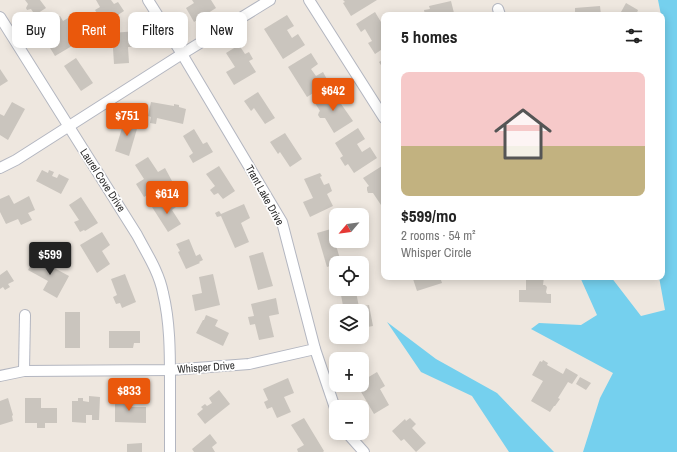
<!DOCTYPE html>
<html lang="en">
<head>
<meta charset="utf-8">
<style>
  body { margin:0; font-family:"Archivo Narrow",sans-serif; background:#f2f2f2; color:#222; height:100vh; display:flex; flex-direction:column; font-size:15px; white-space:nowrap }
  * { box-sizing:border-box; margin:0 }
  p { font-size:13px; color:#767676 }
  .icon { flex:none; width:22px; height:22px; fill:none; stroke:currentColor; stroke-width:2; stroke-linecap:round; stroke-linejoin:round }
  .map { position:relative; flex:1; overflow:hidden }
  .details { position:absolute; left:381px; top:12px; width:284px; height:268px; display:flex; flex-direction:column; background:#fff; border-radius:8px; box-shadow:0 2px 10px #0003 }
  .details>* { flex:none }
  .hud { position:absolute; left:12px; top:12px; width:309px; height:36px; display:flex; gap:8px }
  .needle { width:26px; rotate:241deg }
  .controls { position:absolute; left:329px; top:208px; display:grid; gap:8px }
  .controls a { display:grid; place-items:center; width:40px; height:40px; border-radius:8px; background:#fff; box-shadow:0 2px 10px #0003; font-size:20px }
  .price { position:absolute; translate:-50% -34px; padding:0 9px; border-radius:4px; background:#ea580c; color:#fff; font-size:13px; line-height:26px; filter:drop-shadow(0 1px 2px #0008) }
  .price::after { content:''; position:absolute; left:50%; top:24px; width:12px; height:9px; margin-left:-6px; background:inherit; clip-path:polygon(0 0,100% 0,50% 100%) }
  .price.selected { background:#222; color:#fff }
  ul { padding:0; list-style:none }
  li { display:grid; align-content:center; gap:8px; height:212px; padding:0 20px }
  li+li { border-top:1px solid #e0e0e0 }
  li span { display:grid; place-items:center; height:124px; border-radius:8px; color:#555 }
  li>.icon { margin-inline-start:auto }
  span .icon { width:72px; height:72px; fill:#fffc; stroke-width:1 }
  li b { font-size:17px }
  h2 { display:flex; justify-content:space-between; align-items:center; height:48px; padding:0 20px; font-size:17px }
  .pill { padding:0 14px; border-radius:8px; background:#fff; box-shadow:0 2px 10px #0003; font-size:14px; line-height:36px }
  .pill.selected { background:#ea580c; color:#fff }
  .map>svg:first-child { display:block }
  .water { fill:#75d0ee }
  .building { fill:#cac5be }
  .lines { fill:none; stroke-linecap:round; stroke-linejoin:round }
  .minor-casing { stroke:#b3b6c0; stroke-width:12 }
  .minor { stroke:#fff; stroke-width:10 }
  .labels { text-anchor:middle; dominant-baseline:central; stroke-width:3.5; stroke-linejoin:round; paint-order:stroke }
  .street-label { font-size:11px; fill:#2d2d2d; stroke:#fff }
</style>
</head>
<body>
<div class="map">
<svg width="677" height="452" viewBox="0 0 677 452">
  <rect width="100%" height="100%" fill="#eee7df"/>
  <g class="water">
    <path d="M658 0H677V452H583L600 398 613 373 531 329 539 323 581 325 597 315 580 277H611L641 316 665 310 659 277H662V15H661Z"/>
    <path d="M387 322 436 359 497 393 554 452H509L472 396 421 372Z"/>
  </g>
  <g class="building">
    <path d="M25 0H40L46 8 35 15 31 9 27 10 26 8 28 4Z"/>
    <path d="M96 0H111L114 4 118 2 124 11 104 24 95 10 100 7Z"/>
    <path d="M192 0H211L216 8 194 22 186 8 194 3Z"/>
    <path d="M343 0H377L351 16 343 3 345 2Z"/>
    <path d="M451 1 454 13 449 15H425L424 10 430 9 429 6Z"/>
    <path d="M626 3 638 10 636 15H627L621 12Z"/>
    <path d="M600 6 601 15H575V8Z"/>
    <path d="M375 12 384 27V48L375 54 368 43 372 41 365 29 361 32 356 24Z"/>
    <path d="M287 15 294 26 287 30 292 38 298 34 305 45 283 59 264 29Z"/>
    <path d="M60 16 63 21 68 18 74 28 69 31 77 43 55 56 47 43 56 37 47 24Z"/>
    <path d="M137 31 138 47H128L129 63 114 64 112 33Z"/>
    <path d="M239 45 245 54 249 52 253 59 249 61 256 72 234 85 226 72 235 67 226 53Z"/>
    <path d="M311 53 318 64 311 69 316 76 323 72 329 83 307 97 288 67Z"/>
    <path d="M76 58 93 83 81 91 64 66Z"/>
    <path d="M384 59V70L379 62Z"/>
    <path d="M0 69 8 81 0 86Z"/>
    <path d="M334 91 340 101H339L353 121 334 133 325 118H320L318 115 319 112 320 111 315 103Z"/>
    <path d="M258 92 275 118 265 124 254 108 251 111 244 101Z"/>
    <path d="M12 102 25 109 8 140 0 135V114L4 116Z"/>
    <path d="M151 102 174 106V104L179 105V107L186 109 183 124 157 118 156 124 150 123 151 117 148 116Z"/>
    <path d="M125 118 139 122 129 156 115 151Z"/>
    <path d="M358 128 365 139 357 144 362 152 370 147 377 158 354 173 348 164 345 166 340 158 343 156 335 143Z"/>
    <path d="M194 129 203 144 207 142 213 152 193 163 189 156 193 153 183 136Z"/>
    <path d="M285 133 302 159 290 167 280 152 278 154 270 142Z"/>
    <path d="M148 157 158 172 165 168 172 181 166 185 165 184 144 197 136 184 144 179 135 165Z"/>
    <path d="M219 166 235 191 223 199 218 193 214 195 210 190 215 186 206 174Z"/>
    <path d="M382 166 384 170V208H383L373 193H368L367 190V187L369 186 363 178Z"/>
    <path d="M42 170 48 173 49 170 54 172 52 176 57 178 59 174 69 179 61 194 36 181Z"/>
    <path d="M320 173 322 176 320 177 324 185 329 183 332 191 327 194 333 206 310 217 303 202 313 198 304 179Z"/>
    <path d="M9 195 14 204 29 196 35 210 28 213 32 220 21 225 18 219 6 224 0 212V199Z"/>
    <path d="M81 197 98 223 85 231 84 230 80 232 74 222 79 220 69 205Z"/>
    <path d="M164 199 167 203 171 200 176 207 172 210 181 224 168 232 152 207Z"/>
    <path d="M244 204 250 218 241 223 249 242 235 248 221 216 217 217 215 213 219 211 221 214Z"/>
    <path d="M331 229 341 262 327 267 317 233Z"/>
    <path d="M102 232 110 245 102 251 110 264 97 273 80 245Z"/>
    <path d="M189 239 196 256 200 254 203 260 199 262 200 263 186 269 178 252 180 251 176 244Z"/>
    <path d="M263 252 273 286 258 290 249 256Z"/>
    <path d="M35 258 40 261 41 260 50 265 54 259 60 262 56 269 69 276 57 298 43 290 48 281 28 270Z"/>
    <path d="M7 270 14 281 8 284 10 287 5 290 3 287 0 289V275Z"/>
    <path d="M125 274 136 302 122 308 120 303 116 304 113 297 117 295 111 279Z"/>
    <path d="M213 274 220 305 195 311 192 295 202 293 199 277Z"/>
    <path d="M415 277H440L442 283 417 291 413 279H415Z"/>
    <path d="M526 277H544L543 285H545L547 287 546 292 547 294H551V303L519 302V290H526Z"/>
    <path d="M356 292 359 307 369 305 373 326 362 328V311H344L341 295Z"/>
    <path d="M276 298 279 314 269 316 274 337 259 340 255 324 250 325 248 317 254 316 251 304Z"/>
    <rect x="65" y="312" width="15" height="36"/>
    <path d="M206 315 218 320 215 326 229 333 223 346 196 333 203 320H204Z"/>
    <path d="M109 331H140V343H134L133 348H109Z"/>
    <path d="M543 360 548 363 547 365 563 374 566 368 578 375 572 384 568 382 558 398 560 399 555 406H554L550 412 531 401 543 381 532 375 540 361 542 362Z"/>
    <path d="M377 372 385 386 380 389 389 405 374 414 357 385H362V381Z"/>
    <path d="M580 377 591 383 586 390 576 384Z"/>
    <path d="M288 378 294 393 284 397 291 412 277 418 272 407 267 409 264 402 268 400 263 389Z"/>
    <path d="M219 390 230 404 205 424 197 414 203 409 201 407 205 404 207 406 212 403 209 398Z"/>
    <path d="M89 396 100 397 99 420H92V415H86V423L72 422V401H78V398H83V401L89 402Z"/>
    <path d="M115 397H130V407H146V423L115 422Z"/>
    <path d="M8 398 13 415 12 416 13 421 0 425V401Z"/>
    <path d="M25 398H41V408H57V423H45V428H37V423H25Z"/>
    <path d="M304 418 324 451 323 452H298L297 449 304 445 291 425Z"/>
    <path d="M410 418 416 424 412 428 426 443 416 452 404 439 401 441 392 431 405 419 406 421Z"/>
    <path d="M210 434 217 443 212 447 215 452H194L192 449Z"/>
    <path d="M142 443V452H127V444Z"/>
  </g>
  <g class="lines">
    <g class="minor-casing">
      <g id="minor">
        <path d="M148 0 182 54 282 222 315 349 336 411"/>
        <path d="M309 0 384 118"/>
        <path d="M498 9 500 15"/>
        <path d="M0 17 137 235C147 254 159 272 163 293 170 322 170 352 170 382 170 405 170 429 170 452"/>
        <path d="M0 168 16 160 182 54 270 0"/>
        <path d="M24 371 25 315"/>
        <path d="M0 376 24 371 170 370 249 364 315 349"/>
        <path d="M347 433 364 452"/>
      </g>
    </g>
    <use href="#minor" class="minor"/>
  </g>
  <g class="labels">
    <g class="street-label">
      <text transform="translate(103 180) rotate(57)">Laurel Cove Drive</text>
      <text transform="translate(265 195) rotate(61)">Trant Lake Drive</text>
      <text transform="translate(206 367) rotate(-4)">Whisper Drive</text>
    </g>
  </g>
</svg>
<div class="controls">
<a><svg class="needle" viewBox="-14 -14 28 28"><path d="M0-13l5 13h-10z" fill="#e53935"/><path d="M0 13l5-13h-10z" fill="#767676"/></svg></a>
<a><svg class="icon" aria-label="locate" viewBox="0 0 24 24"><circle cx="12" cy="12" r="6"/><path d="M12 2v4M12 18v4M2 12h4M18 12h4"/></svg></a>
<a><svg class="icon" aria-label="layers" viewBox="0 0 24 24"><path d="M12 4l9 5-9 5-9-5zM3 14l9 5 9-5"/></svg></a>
<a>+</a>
<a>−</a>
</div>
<b class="price" style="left:333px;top:112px">$642</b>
<b class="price" style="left:127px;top:137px">$751</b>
<b class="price" style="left:167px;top:215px">$614</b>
<b class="price selected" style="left:50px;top:276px">$599</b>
<b class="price" style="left:129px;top:412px">$833</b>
<div class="hud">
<a class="pill">Buy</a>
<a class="pill selected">Rent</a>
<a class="pill">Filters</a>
<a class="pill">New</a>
</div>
<section class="details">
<h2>5 homes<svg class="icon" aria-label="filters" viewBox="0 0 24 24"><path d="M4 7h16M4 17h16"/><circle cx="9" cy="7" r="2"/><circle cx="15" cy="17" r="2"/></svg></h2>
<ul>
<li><span style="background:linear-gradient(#f6c9c9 60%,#c2b280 0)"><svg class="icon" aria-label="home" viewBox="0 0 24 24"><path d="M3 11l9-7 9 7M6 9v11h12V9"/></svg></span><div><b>$599/mo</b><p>2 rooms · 54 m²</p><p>Whisper Circle</p></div></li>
</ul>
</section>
</div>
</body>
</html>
